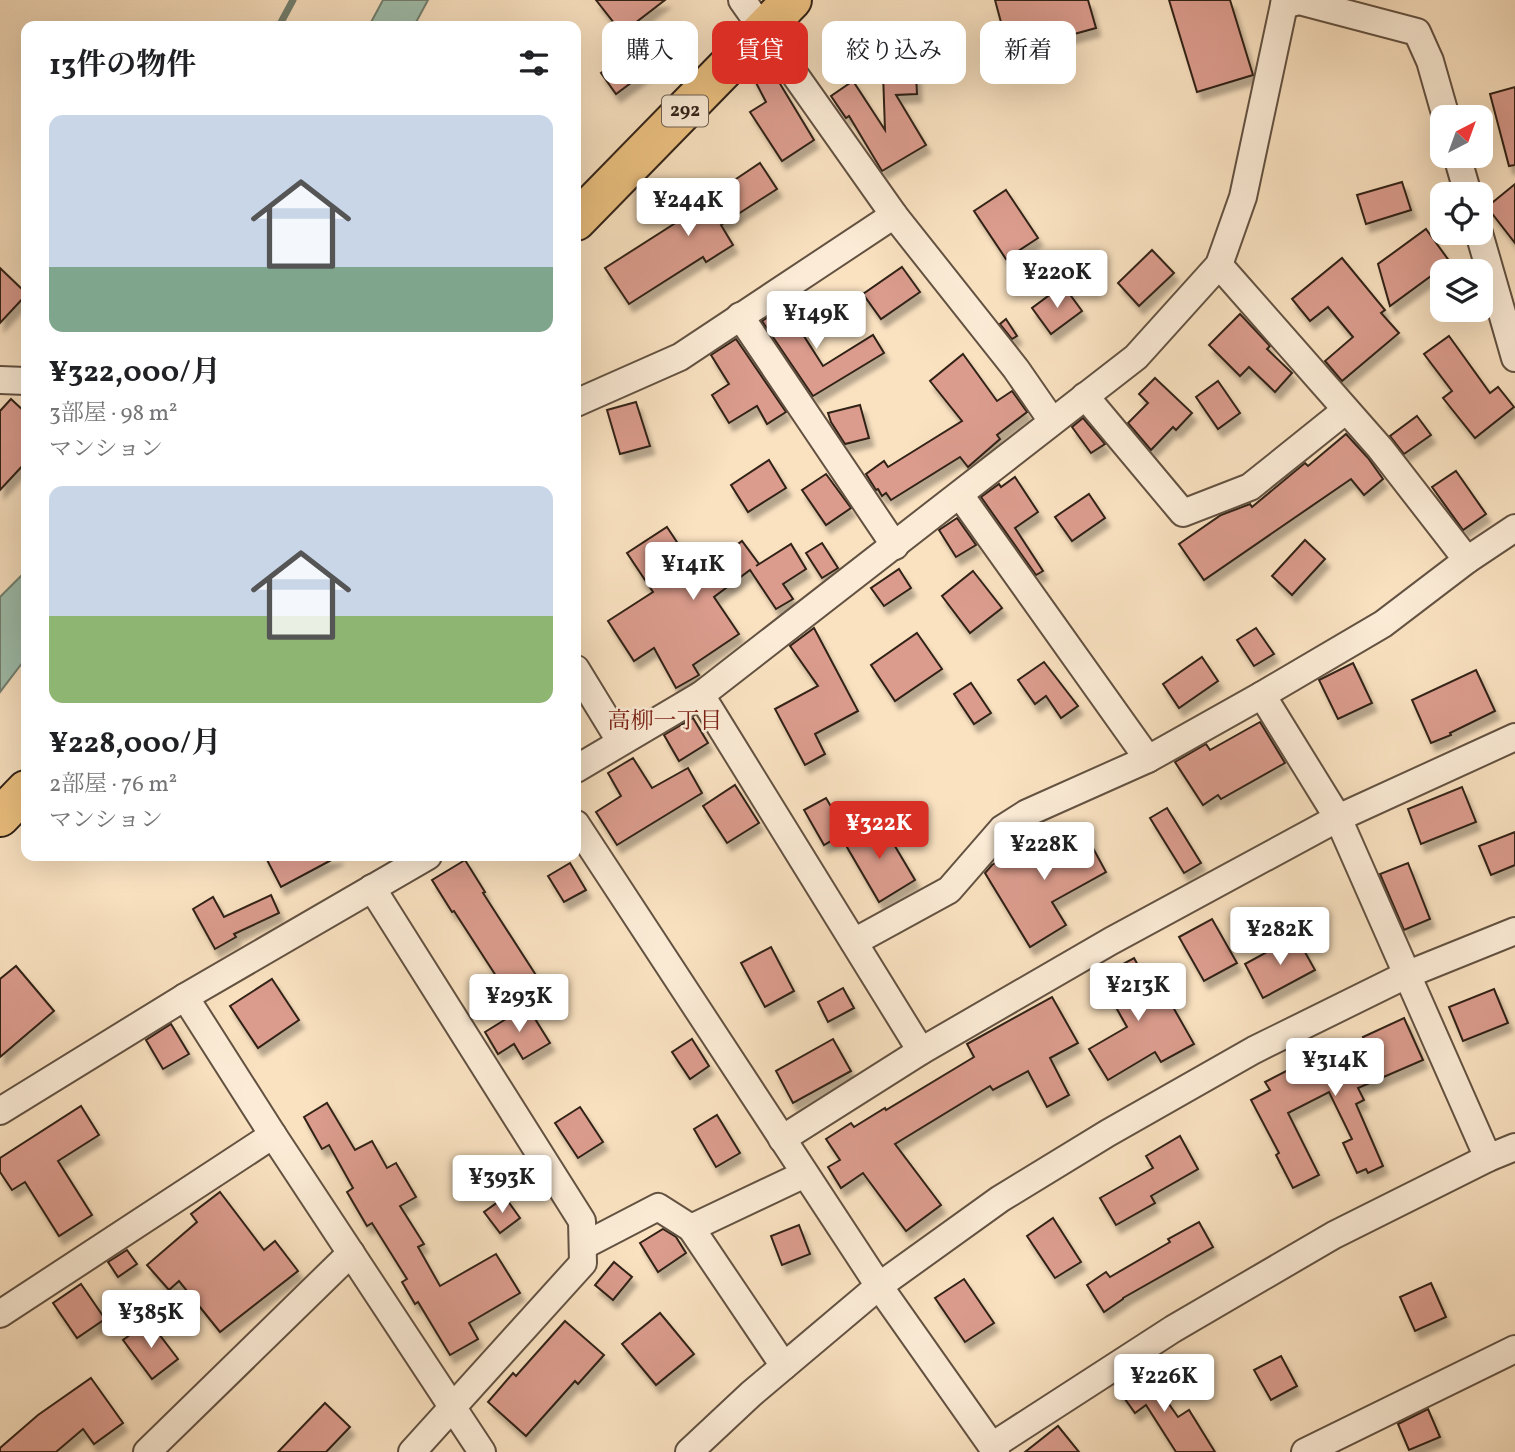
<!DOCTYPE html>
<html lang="ja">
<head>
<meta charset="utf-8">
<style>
  body { margin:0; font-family:Vollkorn,"Noto Serif JP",serif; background:#f2f2f2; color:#202124; height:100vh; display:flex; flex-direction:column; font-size:26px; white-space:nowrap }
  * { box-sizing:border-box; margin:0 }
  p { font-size:23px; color:#757577 }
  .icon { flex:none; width:38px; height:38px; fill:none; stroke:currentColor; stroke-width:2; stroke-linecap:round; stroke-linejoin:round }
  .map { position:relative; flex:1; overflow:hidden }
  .details { position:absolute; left:21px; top:21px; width:560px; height:840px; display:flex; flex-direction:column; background:#fff; border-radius:14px; box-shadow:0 7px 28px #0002 }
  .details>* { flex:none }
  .top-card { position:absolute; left:602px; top:21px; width:665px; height:63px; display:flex; gap:14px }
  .needle { width:46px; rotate:41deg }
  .controls { position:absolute; left:1430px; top:105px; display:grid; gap:14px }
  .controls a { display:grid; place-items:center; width:63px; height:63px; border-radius:14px; background:#fff; box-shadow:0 7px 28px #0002; font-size:35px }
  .price { position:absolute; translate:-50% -60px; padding:0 16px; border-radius:7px; background:#fff; color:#222; font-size:23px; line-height:46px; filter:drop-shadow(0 2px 4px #0008) }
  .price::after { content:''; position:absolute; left:50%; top:42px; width:21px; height:16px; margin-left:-10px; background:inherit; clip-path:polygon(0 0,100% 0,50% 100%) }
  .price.on { background:#d93025; color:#fff }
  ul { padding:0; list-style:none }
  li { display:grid; align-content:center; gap:14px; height:371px; padding:0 28px }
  li span { display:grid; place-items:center; height:217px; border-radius:14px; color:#555 }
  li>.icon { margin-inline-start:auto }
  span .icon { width:126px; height:126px; fill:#fffc; stroke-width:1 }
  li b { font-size:30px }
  h2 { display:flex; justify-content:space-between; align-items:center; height:84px; padding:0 28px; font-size:30px }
  .pill { padding:0 24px; border-radius:14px; background:#fff; box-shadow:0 7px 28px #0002; font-size:24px; line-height:63px }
  .pill.on { background:#d93025; color:#fff }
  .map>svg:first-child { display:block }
  .water { fill:#9fbfad; stroke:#738071; stroke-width:2 }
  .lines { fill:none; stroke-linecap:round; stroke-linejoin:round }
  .stream { stroke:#738071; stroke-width:7 }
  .building { fill:#db9c8d; stroke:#312217; stroke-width:2; filter:url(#shadow) }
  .minor-casing { stroke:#635242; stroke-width:30 }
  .highway-casing { stroke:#312217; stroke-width:42 }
  .minor { stroke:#fcecd7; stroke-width:26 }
  .highway { stroke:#edc180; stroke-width:38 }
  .labels { text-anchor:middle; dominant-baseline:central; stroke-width:5; stroke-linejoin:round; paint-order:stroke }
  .shield { fill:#fcecd7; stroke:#6e5f51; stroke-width:2 }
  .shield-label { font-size:19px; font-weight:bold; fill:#312217 }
  .neighbourhood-label { font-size:23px; fill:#7a1f14; stroke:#fcecd7 }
</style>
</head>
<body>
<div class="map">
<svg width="1515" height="1452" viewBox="0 0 1515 1452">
  <defs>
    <filter id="shadow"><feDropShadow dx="4.5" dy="8" stdDeviation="2" flood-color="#0004"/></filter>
  </defs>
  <rect width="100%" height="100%" fill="#fae2c1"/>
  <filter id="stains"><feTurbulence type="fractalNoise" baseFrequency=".00286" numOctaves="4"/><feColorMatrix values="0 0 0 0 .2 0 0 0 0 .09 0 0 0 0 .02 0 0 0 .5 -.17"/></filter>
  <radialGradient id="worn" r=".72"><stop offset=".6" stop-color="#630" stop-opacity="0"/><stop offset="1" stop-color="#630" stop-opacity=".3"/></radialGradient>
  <g class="water">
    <path d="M383 0H428L414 26H369Z"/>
    <path d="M26 571V658L0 692V597Z"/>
  </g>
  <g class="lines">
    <path class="stream" d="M279 26 293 0"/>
  </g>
  <g class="building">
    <path d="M596 0H665L622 33Z"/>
    <path d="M995 0H1088L1096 28 1009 52Z"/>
    <path d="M1169 0H1230L1253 75 1197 92Z"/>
    <path d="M632 51 647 71 616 94 601 73Z"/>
    <path d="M765 59 814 140 782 161 750 112 766 102 751 73Z"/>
    <path d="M883 73 885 76 916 75 917 94 896 95 926 145 882 171 849 116 846 118 831 96 853 81 885 130Z"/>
    <path d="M1515 87V165L1509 166 1490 94Z"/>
    <path d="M760 163 777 189 721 225 733 245 706 262 703 257 629 304 605 268 735 185 733 181Z"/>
    <path d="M1402 182 1411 210 1366 224 1357 195Z"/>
    <path d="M1515 184V243L1487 207Z"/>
    <path d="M1006 190 1038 238 1006 259 974 211Z"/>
    <path d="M1426 229 1450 262 1390 306 1378 264Z"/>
    <path d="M1152 250 1174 273 1139 306 1118 283Z"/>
    <path d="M1342 258 1385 310 1381 313 1399 333 1342 381 1325 361 1353 337 1328 307 1310 321 1292 299Z"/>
    <path d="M902 267 920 292 881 319 863 294Z"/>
    <path d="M0 268 26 293V295L0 323Z"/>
    <path d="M1063 285 1082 311 1051 334 1032 308Z"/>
    <path d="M797 299 807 315 795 322 823 366 873 335 884 353 813 396 762 321Z"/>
    <path d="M1240 314 1270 346 1267 349 1292 373 1275 392 1249 367 1240 376 1209 345Z"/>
    <path d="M1006 319 1017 336 1012 339 1000 324Z"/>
    <path d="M1449 336 1490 393 1498 387 1514 407 1475 438 1443 398 1452 391 1424 354Z"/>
    <path d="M736 339 786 412 767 424 757 406 729 423 712 395 729 384 711 355Z"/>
    <path d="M963 354 997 401 1012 391 1027 412 997 435 1000 439 968 467 960 457 891 500 886 493 882 496 878 489 876 490 866 474 884 461 888 467 962 421 930 381Z"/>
    <path d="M1155 378 1192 413 1176 430 1173 427 1151 450 1128 423 1148 403 1139 394Z"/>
    <path d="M1218 381 1240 413 1218 429 1196 397Z"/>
    <path d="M11 399 26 413V462L0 490V411Z"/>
    <path d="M636 402 650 446 620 454 607 410Z"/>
    <path d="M860 405 869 438 845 444 831 422 828 413Z"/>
    <path d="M1417 416 1431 435 1404 454 1390 436Z"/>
    <path d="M1083 418 1105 444 1091 453 1072 427Z"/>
    <path d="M1346 434 1368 458 1383 479 1364 495 1351 479 1204 580 1179 544 1221 515 1250 504 1252 507 1305 463 1308 466Z"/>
    <path d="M769 460 786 488 748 512 731 485Z"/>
    <path d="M1456 471 1486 514 1463 530 1432 487Z"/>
    <path d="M826 474 851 508 826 525 802 490Z"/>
    <path d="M1015 477 1038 512 1015 528 1043 571 1036 575 981 497 999 484 1001 487Z"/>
    <path d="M1089 494 1105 518 1072 541 1055 517Z"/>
    <path d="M957 518 976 545 956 557 939 530Z"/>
    <path d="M667 527 698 574 742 541 759 564 756 566 791 544 806 569 783 584 793 599 776 609 750 570 714 597 739 634 693 665 699 675 676 688 654 648 634 661 608 621 653 592 627 553Z"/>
    <path d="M1305 540 1325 559 1292 595 1272 576Z"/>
    <path d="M822 543 838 568 822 578 806 553Z"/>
    <path d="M899 569 911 588 884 606 871 588Z"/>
    <path d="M973 571 1002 608 970 633 942 596Z"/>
    <path d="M814 628 858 711 815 734 825 754 805 765 775 709 818 686 790 646Z"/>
    <path d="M1256 628 1274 654 1254 666 1237 640Z"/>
    <path d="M917 633 942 669 895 701 871 665Z"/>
    <path d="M1202 657 1218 681 1179 708 1163 684Z"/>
    <path d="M1044 662 1078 706 1061 718 1046 696 1035 704 1018 680Z"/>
    <path d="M1353 663 1372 703 1338 719 1319 680Z"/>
    <path d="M1476 670 1495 711 1450 733 1451 735 1431 743 1412 700Z"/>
    <path d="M971 683 991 713 974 724 954 694Z"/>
    <path d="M693 718 708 743 679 761 664 735Z"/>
    <path d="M1260 722 1285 763 1221 799 1218 795 1203 805 1175 762 1206 744 1210 750Z"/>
    <path d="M633 758 652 788 688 768 702 793 617 845 596 812 621 796 608 773Z"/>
    <path d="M735 785 759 823 727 843 703 806Z"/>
    <path d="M1462 787 1476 822 1421 844 1408 809Z"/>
    <path d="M826 798 846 832 824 845 804 810Z"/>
    <path d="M1167 808 1201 863 1184 873 1150 818Z"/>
    <path d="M880 821 915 880 879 902 844 842Z"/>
    <path d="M1081 826 1106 872 1052 902 1066 925 1030 947 985 873 992 865 1020 848 1025 856Z"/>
    <path d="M1515 832V865L1491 875 1479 846Z"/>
    <path d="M265 856H339L281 887Z"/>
    <path d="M465 860 485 892 483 893 541 983 513 1002 454 911 452 912 432 880Z"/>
    <path d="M570 863 586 890 564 902 548 876Z"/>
    <path d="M1408 863 1430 919 1404 930 1380 874Z"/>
    <path d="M271 895 279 913 234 934 236 937 215 949 193 909 213 897 224 917Z"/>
    <path d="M1212 919 1237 963 1204 981 1179 937Z"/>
    <path d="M1296 936 1315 970 1263 998 1245 964Z"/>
    <path d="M771 947 794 991 765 1007 741 963Z"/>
    <path d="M1134 958 1160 1005 1169 1000 1194 1044 1161 1062 1155 1052 1108 1080 1089 1049 1127 1027 1099 977Z"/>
    <path d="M16 966 54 1011 0 1057V979Z"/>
    <path d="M272 979 299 1020 258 1048 230 1006Z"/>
    <path d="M843 988 854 1008 828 1022 818 1002Z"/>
    <path d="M1494 989 1508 1023 1463 1041 1449 1007Z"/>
    <path d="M1052 997 1078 1043 1050 1058 1069 1095 1047 1107 1028 1071 993 1090 990 1086 895 1144 941 1205 906 1231 863 1173 841 1188 828 1167 840 1160 826 1139 851 1123 854 1127 885 1108 886 1110 974 1057 967 1044Z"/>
    <path d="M527 1006 550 1043 523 1059 514 1044 498 1054 485 1032Z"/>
    <path d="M1404 1018 1423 1060 1358 1088 1364 1100 1356 1104 1383 1166 1368 1173 1366 1169 1357 1173 1343 1143 1352 1139 1329 1092 1288 1113 1319 1175 1293 1188 1276 1155 1279 1153 1251 1100 1270 1090 1265 1082 1288 1070 1291 1076 1365 1041 1363 1037Z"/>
    <path d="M171 1024 189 1054 163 1069 146 1040Z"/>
    <path d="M692 1039 709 1066 690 1079 672 1052Z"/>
    <path d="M833 1039 851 1071 793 1103 776 1071Z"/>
    <path d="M327 1103 355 1150 372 1141 387 1168 396 1163 416 1197 400 1206 424 1244 418 1247 440 1286 496 1254 520 1293 469 1323 478 1339 450 1355 418 1302 415 1304 402 1282 407 1279 372 1223 367 1226 347 1192 353 1188 329 1145 322 1149 304 1117Z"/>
    <path d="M81 1106 99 1135 58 1161 92 1215 59 1236 25 1182 12 1190 0 1172V1158Z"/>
    <path d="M580 1107 603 1142 578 1158 555 1123Z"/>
    <path d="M717 1115 740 1153 716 1167 694 1129Z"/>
    <path d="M1180 1136 1198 1169 1151 1196 1155 1203 1116 1225 1100 1198 1153 1168 1146 1156Z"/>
    <path d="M220 1192 264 1250 275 1241 298 1271 220 1332 179 1281 169 1290 147 1265 197 1222 191 1214Z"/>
    <path d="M505 1197 520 1218 500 1233 484 1212Z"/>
    <path d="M1053 1218 1081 1262 1055 1278 1027 1236Z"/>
    <path d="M1199 1222 1213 1247 1123 1298V1299L1104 1312 1087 1285 1106 1272 1110 1277 1170 1242 1168 1239Z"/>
    <path d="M799 1225 810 1254 782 1265 771 1236Z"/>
    <path d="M663 1229 676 1237 686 1253 658 1272 640 1243Z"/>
    <path d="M127 1250 137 1264 118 1277 108 1262Z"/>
    <path d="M614 1262 632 1277 613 1300 595 1285Z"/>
    <path d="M964 1279 994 1323 965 1342 935 1298Z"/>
    <path d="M1431 1283 1446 1317 1415 1331 1400 1297Z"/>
    <path d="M81 1284 105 1319 77 1338 53 1303Z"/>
    <path d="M660 1313 694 1354 656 1385 622 1344Z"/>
    <path d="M149 1321 178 1359 152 1379 123 1340Z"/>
    <path d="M565 1321 604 1355 578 1384 575 1381 526 1436 488 1402 513 1373 516 1376Z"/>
    <path d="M1281 1356 1297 1386 1271 1400 1254 1370Z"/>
    <path d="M1143 1367 1178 1417 1189 1410 1215 1452H1176L1146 1405 1135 1413 1115 1385Z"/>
    <path d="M91 1378 123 1423 94 1444 83 1429 56 1452H0V1448L38 1415Z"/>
    <path d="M325 1403 350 1427 326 1452H278Z"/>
    <path d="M1428 1409 1440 1437 1409 1450 1398 1424Z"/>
    <path d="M1058 1426 1079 1452H1025Z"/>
  </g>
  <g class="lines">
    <g class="minor-casing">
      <g id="minor">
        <path d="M742 0 894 215 1016 369 1052 421"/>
        <path d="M1284 5 1299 1 1417 32 1430 61 1446 117"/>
        <path d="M1457 156 1468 194"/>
        <path d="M1479 233 1515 358"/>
        <path d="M1219 265 1380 448 1467 560"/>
        <path d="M740 316 895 546"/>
        <path d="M0 380 26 381"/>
        <path d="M1085 396 1183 513 1250 487 1346 410"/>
        <path d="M576 403 680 357 894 215"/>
        <path d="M960 495 1148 759"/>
        <path d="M576 669 620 741"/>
        <path d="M701 695 921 1051"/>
        <path d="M1262 695 1338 818 1488 1158"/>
        <path d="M576 769 701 695 1136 357 1219 265 1243 197 1285 0"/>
        <path d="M576 824 879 1286 996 1452"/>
        <path d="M372 888 582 1221 583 1263 412 1452"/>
        <path d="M854 942 949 890 1002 829 1027 813 1148 759 1262 695 1383 624 1467 560 1515 528"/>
        <path d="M185 997 273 1135 482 1452"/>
        <path d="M0 1111 185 997 428 856"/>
        <path d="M782 1139 921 1051 1111 941 1338 818 1515 737"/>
        <path d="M691 1228 784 1366"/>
        <path d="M583 1246 658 1207 691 1228 805 1174"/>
        <path d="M0 1314 273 1135"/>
        <path d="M992 1446 1173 1329 1334 1235 1488 1158 1515 1147"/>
        <path d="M147 1452 351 1253"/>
        <path d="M689 1452 751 1394 879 1286 1000 1199 1108 1133 1254 1050 1406 975 1515 931"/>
        <path d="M1305 1452 1515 1349"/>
      </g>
    </g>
    <g class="highway-casing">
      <g id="highway">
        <path d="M576 221 792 0"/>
        <path d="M0 817 26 790"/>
      </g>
    </g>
    <use href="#minor" class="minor"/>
    <use href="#highway" class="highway"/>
  </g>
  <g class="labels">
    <rect class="shield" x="662" y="95.5" width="46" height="31" rx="5"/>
    <g class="shield-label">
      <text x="685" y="111">292</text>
    </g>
    <g class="neighbourhood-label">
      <text x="665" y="722">高柳一丁目</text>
    </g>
  </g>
  <rect width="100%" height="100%" filter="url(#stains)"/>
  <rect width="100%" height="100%" fill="url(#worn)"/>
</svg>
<div class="controls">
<a><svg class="needle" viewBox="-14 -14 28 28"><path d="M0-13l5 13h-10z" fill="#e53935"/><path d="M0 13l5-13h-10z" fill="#757577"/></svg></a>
<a><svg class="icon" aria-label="locate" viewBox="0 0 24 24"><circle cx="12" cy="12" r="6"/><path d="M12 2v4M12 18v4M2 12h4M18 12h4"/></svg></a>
<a><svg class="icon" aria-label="layers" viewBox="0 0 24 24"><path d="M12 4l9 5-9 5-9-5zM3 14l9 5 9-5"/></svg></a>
</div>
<b class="price" style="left:688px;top:238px">¥244K</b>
<b class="price" style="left:1057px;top:310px">¥220K</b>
<b class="price" style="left:816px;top:351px">¥149K</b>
<b class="price" style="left:693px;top:602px">¥141K</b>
<b class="price on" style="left:879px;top:861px">¥322K</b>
<b class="price" style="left:1044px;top:882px">¥228K</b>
<b class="price" style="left:1280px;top:967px">¥282K</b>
<b class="price" style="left:1138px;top:1023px">¥213K</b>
<b class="price" style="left:519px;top:1034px">¥293K</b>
<b class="price" style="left:1335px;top:1098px">¥314K</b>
<b class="price" style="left:502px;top:1215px">¥393K</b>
<b class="price" style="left:151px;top:1350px">¥385K</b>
<b class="price" style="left:1164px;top:1414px">¥226K</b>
<div class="top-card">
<a class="pill">購入</a>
<a class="pill on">賃貸</a>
<a class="pill">絞り込み</a>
<a class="pill">新着</a>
</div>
<section class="details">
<h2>13件の物件<svg class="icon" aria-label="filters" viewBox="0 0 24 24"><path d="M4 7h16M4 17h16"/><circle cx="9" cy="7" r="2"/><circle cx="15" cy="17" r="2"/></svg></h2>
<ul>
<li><span style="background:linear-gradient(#c9d6e8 70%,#7fa58c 0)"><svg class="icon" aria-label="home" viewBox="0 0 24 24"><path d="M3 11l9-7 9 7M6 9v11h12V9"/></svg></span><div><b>¥322,000/月</b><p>3部屋 · 98 m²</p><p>マンション</p></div></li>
<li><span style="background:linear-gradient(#c9d6e8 60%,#8fb573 0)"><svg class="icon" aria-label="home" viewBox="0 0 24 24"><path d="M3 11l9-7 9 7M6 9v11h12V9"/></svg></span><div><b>¥228,000/月</b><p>2部屋 · 76 m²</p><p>マンション</p></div></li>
</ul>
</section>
</div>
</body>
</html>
